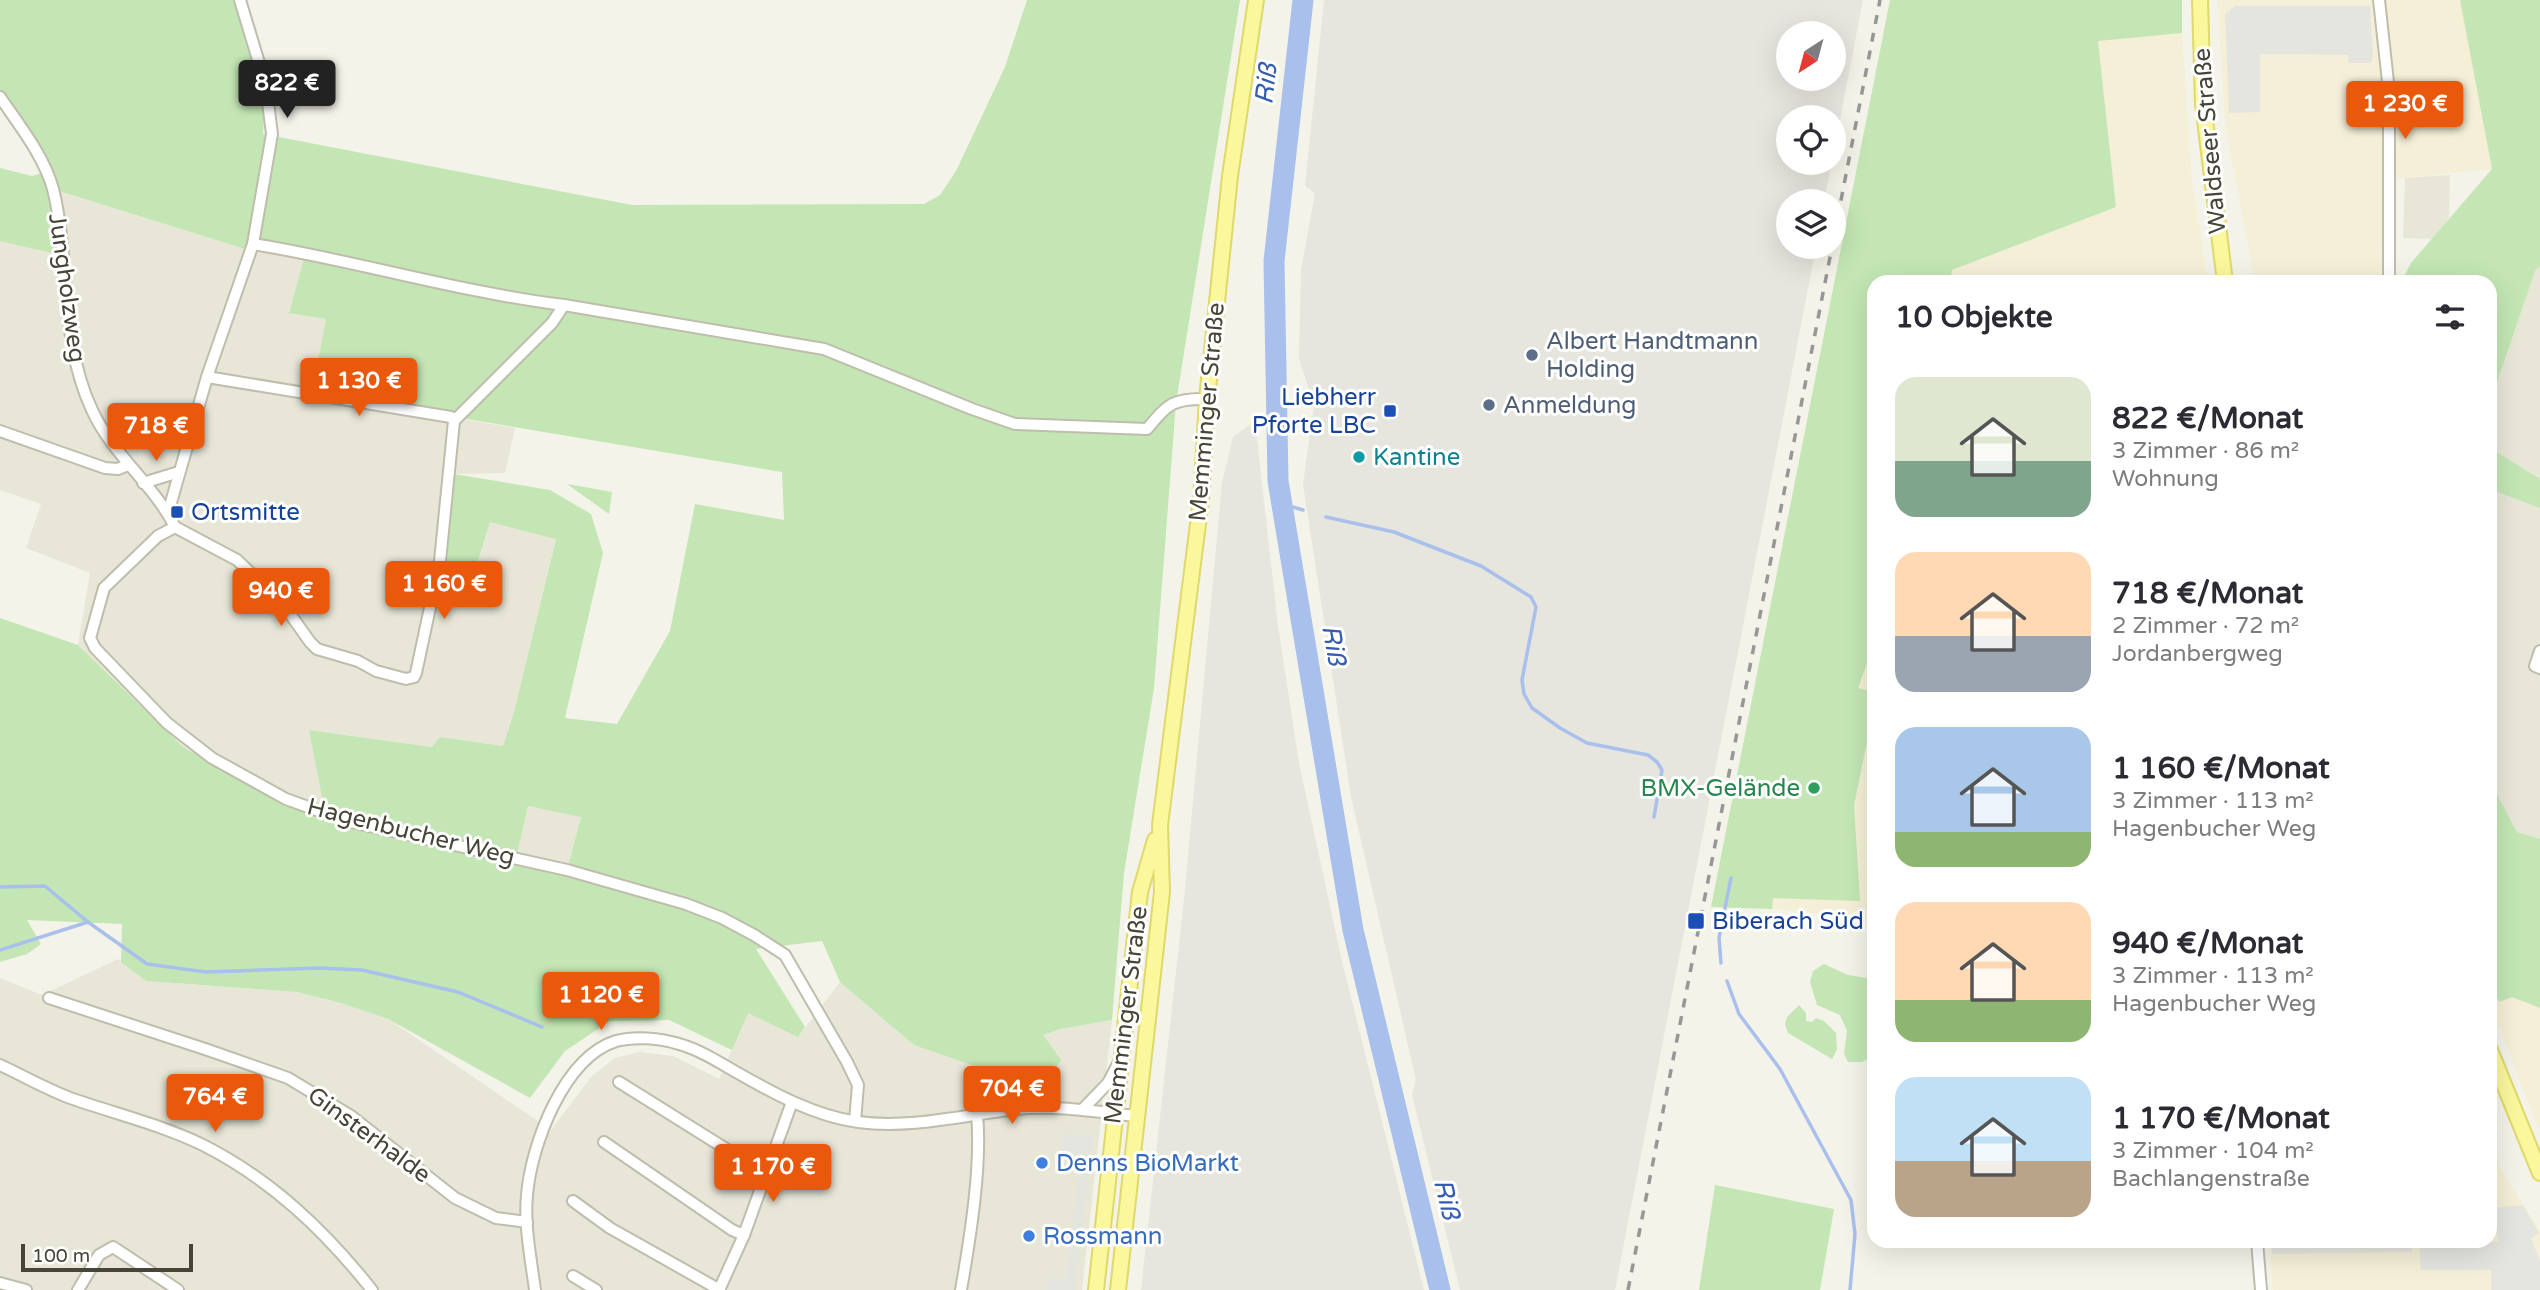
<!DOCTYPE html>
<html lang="de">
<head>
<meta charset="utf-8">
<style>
  body { margin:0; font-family:"Varela Round",sans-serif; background:#f2f2f3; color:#2b2b33; height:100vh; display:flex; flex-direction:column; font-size:26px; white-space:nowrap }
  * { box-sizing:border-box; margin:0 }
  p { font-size:23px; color:#7c7c81 }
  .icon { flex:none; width:38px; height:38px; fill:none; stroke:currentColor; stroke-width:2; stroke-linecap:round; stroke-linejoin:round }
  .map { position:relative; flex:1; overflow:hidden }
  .sheet { position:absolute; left:1867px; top:275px; width:630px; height:973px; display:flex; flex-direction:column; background:#fff; border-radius:21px; box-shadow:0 7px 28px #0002 }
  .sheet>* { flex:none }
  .needle { width:46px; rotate:216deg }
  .tools { position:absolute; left:1776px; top:21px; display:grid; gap:14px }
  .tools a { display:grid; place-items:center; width:70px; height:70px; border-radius:50%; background:#fff; box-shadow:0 7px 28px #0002; font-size:35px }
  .scale { position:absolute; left:21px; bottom:18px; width:172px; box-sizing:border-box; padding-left:7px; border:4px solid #474538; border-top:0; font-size:19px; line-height:24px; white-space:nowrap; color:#474538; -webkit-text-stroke:5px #fff; paint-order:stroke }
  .price { position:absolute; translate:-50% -60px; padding:0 16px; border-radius:7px; background:#ea580c; color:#fff; font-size:23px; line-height:46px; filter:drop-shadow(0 2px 4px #0008) }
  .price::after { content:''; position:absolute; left:50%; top:42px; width:21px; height:16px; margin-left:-10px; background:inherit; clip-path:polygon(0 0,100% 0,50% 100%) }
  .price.active { background:#222; color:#fff }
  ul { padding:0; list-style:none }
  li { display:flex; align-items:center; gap:21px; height:175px; padding:0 28px }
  li span { display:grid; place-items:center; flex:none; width:196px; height:140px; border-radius:21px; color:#555 }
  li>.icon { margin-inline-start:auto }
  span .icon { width:84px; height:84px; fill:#fffc; stroke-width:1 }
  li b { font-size:30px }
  h2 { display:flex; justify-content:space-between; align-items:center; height:84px; padding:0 28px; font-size:30px }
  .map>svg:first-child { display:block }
  .residential { fill:#e7e6d7 }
  .commercial { fill:#f4efd6 }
  .industrial { fill:#e6e5de; fill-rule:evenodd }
  .green { fill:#c3e6b4; fill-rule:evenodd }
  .parking { fill:#e5e5e0 }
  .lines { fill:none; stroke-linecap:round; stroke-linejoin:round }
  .stream { stroke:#a9c0ed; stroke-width:3.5 }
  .river { stroke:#a9c0ed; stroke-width:21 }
  .minor-casing { stroke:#bfbdac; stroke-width:14 }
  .major-casing { stroke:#dfd96c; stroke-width:18 }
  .minor { stroke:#fff; stroke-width:10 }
  .major { stroke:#faf79c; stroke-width:14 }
  .rail { stroke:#979797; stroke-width:3.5; stroke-dasharray:9 9; stroke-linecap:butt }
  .service-dot { fill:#5c6f8a; stroke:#fff; stroke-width:2.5 }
  .transit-dot { fill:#1a4fb4; stroke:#fff; stroke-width:2.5 }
  .culture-dot { fill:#0f9aa8; stroke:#fff; stroke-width:2.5 }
  .leisure-dot { fill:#2e9e5b; stroke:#fff; stroke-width:2.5 }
  .shop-dot { fill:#3f7fe0; stroke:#fff; stroke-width:2.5 }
  .labels { text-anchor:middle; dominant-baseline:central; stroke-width:6; stroke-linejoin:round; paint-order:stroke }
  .street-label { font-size:24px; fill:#474538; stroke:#fff }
  .service-label { font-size:24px; fill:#4e5e75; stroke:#fff; text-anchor:start }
  .transit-label { font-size:24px; fill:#164399; stroke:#fff; text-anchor:start }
  .culture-label { font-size:24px; fill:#0d838f; stroke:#fff; text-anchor:start }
  .leisure-label { font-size:24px; fill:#27864d; stroke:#fff; text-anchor:end }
  .shop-label { font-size:24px; fill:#366cbe; stroke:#fff; text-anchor:start }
  .water-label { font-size:26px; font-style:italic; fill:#355daf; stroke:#fff }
</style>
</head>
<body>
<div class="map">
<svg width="2540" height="1290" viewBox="0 0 2540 1290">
  <rect width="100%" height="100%" fill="#f4f3e9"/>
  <g class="residential">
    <path d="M2450 175 2449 218 2432 239 2403 238 2405 178Z"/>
    <path d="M48 188 245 249 249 238 306 251 289 312 326 319 313 393 515 428 505 473 454 474 446 574 471 583 490 522 556 538 514 712 503 746 440 737 433 747 310 730 326 818 285 804 183 747 78 645 90 573 26 548 41 504 0 490V241L61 254Z"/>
    <path d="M2540 266V839L2517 832 2490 781V403L2535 271Z"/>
    <path d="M528 806 581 816 568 866 517 853Z"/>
    <path d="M118 959 146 981 297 992 341 1003 388 1019 551 1130 592 1076 615 1058 639 1052 673 1056 719 1079 748 1012 798 1037 840 982 914 1045 1042 1035 1060 1029 1112 1020 1082 1290H0V978L42 995Z"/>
  </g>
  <g class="commercial">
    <path d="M2217 0H2460L2492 169 2383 180 2381 282H2255L2226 131Z"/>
    <path d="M2182 33 2192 180 2208 282H1950L1952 270 2116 207 2098 40Z"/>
    <path d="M1874 644V918H1859L1772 909 1782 805 1839 740Z"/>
    <path d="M2512 997 2540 1008V1133L2491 1005Z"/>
    <path d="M2490 1115 2500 1168 2540 1230V1290H2273L2269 1241H2490Z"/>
  </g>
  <g class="industrial">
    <path d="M1324 0H1863L1834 151V117H1788V163H1832L1824 201H1788V247H1816L1615 1290H1460L1412 1095 1416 1080 1351 797 1303 484 1314 405 1299 359 1301 270 1315 193 1305 186ZM1788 33H1834V79H1788Z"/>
    <path d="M1255 421 1278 626 1299 763 1341 957 1424 1290H1141L1184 899 1222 483 1233 437Z"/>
  </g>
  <g class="green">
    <path d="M0 0H236C249 44 268 87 263 134L632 205 924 204 940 195 956 171 1005 67 1027 0H1240L1176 403 1154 688 1124 873 1112 1020 1060 1029 1043 1035 1061 1060 1049 1077 978 1067 914 1045 840 982 822 941 756 949 805 1027 798 1037 748 1013 732 1050 669 1020 610 1021 565 1051 530 1098 388 1019 341 1003 297 992 146 981 121 962 122 924 27 920 41 944 27 954 0 962V618L78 645 183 747 285 804 326 817 309 730 432 747 440 737 503 746 514 712 556 539 490 522 471 583 446 574 454 474 550 490 591 514 603 553 565 718 617 724 670 631 695 504 784 520 782 472 312 393 326 319 289 313 306 251 249 238 245 249 49 188 61 255 0 241V168L32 176 48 171 19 115 0 89ZM528 806 581 817 568 866 517 854Z"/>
    <path d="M1890 0H2182V33L2098 41 2116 207 1952 270 1950 282H1874V644L1858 688 1874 692 1870 727 1854 805 1860 901 1773 898 1772 909 1711 907Z"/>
    <path d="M2460 0H2540V266L2535 271 2490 403V282H2401L2411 263 2492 169Z"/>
    <path d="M2490 448 2540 479V508L2490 489Z"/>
    <path d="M567 484 612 492 609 514Z"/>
    <path d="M2490 781 2517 832 2540 839V1008L2512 997 2499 1002 2490 981Z"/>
    <path d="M1824 964 1848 975 1873 979 1874 983V1030L1868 1036 1871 1057 1862 1062H1848L1844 1054 1847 1031 1840 1015 1817 1005 1810 982 1813 971Z"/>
    <path d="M1799 1005 1806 1013V1021L1812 1022 1816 1018 1824 1021 1836 1033 1837 1049 1832 1059 1788 1033 1785 1024 1787 1017Z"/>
    <path d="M1715 1185 1834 1209 1820 1290H1699Z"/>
  </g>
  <g class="parking">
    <path d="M2235 6H2370L2373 55 2371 63H2349L2348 55 2260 54V112L2229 113 2225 14Z"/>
    <path d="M1064 1133 1093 1135 1074 1290H1047L1048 1278 1066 1280 1069 1260 1080 1156 1061 1153Z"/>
    <path d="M2523 1205 2539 1233 2531 1239 2540 1261V1290H2491V1270H2421L2419 1244 2499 1242 2491 1208Z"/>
    <path d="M2272 1241H2411L2412 1252 2272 1254Z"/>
  </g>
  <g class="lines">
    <g class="stream">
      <path d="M1282 504 1303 510"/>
      <path d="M1326 517 1394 532 1481 566 1531 597 1536 607 1522 680 1524 694 1532 708 1560 728 1587 743 1648 755 1657 762 1662 770 1654 817"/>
      <path d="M0 887 45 886 88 922"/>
      <path d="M0 950 88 922 147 964 206 972 319 968 362 970 458 992 542 1027"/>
      <path d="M1721 963 1719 938 1731 878"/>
      <path d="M1727 981 1739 1014 1780 1069 1851 1200 1855 1234 1850 1290"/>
    </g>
    <path class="river" d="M1303 0 1274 261 1278 481 1353 930 1440 1290"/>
    <g class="minor-casing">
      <g id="minor">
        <path d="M2379 0 2389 91V282"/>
        <path d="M0 97C19 125 44 156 53 189 71 262 59 340 92 410 112 454 155 486 175 527"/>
        <path d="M253 244C357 261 459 292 564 305L824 349 972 409 1015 424 1147 429C1168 404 1173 398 1207 399"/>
        <path d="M454 421 552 323 564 305"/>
        <path d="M0 431 105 468 118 469 128 465"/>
        <path d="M143 483 179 472"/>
        <path d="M168 513 207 377 253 244 272 134 266 86 240 0"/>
        <path d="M175 527 158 536 104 588 90 638 95 648 167 723 212 758 286 799 347 821 567 870 686 904 722 918 754 935 785 955 847 1062 858 1085 855 1121"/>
        <path d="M175 527 237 560 283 604 310 642 317 649 358 661 376 671 406 679 414 677 416 673 440 561 454 421 451 417 207 377"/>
        <path d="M2540 651 2535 666 2540 668"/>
        <path d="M49 998 205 1049 288 1078 351 1116 455 1198 496 1218 527 1222"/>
        <path d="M0 1065C24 1076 48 1090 73 1099 116 1114 162 1125 203 1145 272 1180 325 1231 372 1290"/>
        <path d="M619 1082 766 1174"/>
        <path d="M1082 1110 1108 1083 1118 1064"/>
        <path d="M604 1142 732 1230 744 1235"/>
        <path d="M573 1201 610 1228 720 1290"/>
        <path d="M2257 1241 2261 1290"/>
        <path d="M573 1276 596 1290"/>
        <path d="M0 1283 26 1290"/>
        <path d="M78 1290 99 1255 113 1247 178 1290"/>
        <path d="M535 1290C531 1259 524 1226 527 1195 531 1146 563 1058 616 1041 635 1036 660 1038 679 1044 700 1050 717 1061 736 1072 773 1093 814 1116 858 1122 912 1129 963 1115 1016 1109 1056 1105 1097 1112 1137 1116"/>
        <path d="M719 1290 744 1235 792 1102"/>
        <path d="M961 1290C970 1239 982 1165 977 1114"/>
      </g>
    </g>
    <g class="major-casing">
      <g id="major">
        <path d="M2200 0 2203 104 2225 282"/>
        <path d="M2490 1050 2540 1173"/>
        <path d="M1096 1290 1140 892 1155 840"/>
        <path d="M1118 1290 1162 892 1160 825 1201 500 1207 399 1230 176 1256 0"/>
      </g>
    </g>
    <use href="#minor" class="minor"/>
    <use href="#major" class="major"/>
    <g class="rail">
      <path d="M1834 236 1880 0"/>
      <path d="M1628 1290 1832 247"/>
    </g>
  </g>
  <g class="service-dot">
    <circle cx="1532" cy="355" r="7"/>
    <circle cx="1489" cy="405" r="7"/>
  </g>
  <g class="transit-dot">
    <rect x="1383" y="404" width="14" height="14" rx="3.5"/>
    <rect x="170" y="505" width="14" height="14" rx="3.5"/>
    <rect x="1687" y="912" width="18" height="18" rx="3.5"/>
  </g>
  <circle class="culture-dot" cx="1359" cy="457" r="7"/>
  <circle class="leisure-dot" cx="1814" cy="788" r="7"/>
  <g class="shop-dot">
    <circle cx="1042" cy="1163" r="7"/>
    <circle cx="1029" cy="1236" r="7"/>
  </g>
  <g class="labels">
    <g class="street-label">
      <text transform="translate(2210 141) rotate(-95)">Waldseer Straße</text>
      <text transform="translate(67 288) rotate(82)">Jungholzweg</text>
      <text transform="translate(1207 412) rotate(-85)">Memminger Straße</text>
      <text transform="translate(411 832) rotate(14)">Hagenbucher Weg</text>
      <text transform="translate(1126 1015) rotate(-83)">Memminger Straße</text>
      <text transform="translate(369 1135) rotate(36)">Ginsterhalde</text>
    </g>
    <g class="service-label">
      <text x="1546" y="341">Albert Handtmann<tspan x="1546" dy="28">Holding</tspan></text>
      <text x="1503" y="405">Anmeldung</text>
    </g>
    <g class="transit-label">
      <text x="1376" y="397" text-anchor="end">Liebherr<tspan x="1376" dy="28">Pforte LBC</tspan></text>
      <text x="191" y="512">Ortsmitte</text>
      <text x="1712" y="921">Biberach Süd</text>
    </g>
    <g class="culture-label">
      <text x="1373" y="457">Kantine</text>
    </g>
    <g class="leisure-label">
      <text x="1800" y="788">BMX-Gelände</text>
    </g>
    <g class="shop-label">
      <text x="1056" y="1163">Denns BioMarkt</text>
      <text x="1043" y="1236">Rossmann</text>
    </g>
    <g class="water-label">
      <text transform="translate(1266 84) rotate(-84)">Riß</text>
      <text transform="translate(1334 645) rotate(80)">Riß</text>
      <text transform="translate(1447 1199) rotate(76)">Riß</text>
    </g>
  </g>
</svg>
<div class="tools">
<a><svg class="needle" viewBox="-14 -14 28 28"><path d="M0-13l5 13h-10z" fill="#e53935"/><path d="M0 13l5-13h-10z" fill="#7c7c81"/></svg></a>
<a><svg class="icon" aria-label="locate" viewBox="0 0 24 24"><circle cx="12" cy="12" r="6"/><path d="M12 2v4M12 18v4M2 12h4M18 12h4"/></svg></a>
<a><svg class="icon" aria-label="layers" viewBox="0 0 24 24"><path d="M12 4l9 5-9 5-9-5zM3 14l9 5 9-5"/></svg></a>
</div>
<div class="scale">100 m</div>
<b class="price active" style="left:287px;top:120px">822 €</b>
<b class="price" style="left:2405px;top:141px">1 230 €</b>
<b class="price" style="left:359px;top:418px">1 130 €</b>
<b class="price" style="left:156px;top:463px">718 €</b>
<b class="price" style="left:444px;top:621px">1 160 €</b>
<b class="price" style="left:281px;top:628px">940 €</b>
<b class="price" style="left:601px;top:1032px">1 120 €</b>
<b class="price" style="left:1012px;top:1126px">704 €</b>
<b class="price" style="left:215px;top:1134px">764 €</b>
<b class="price" style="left:773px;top:1204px">1 170 €</b>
<section class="sheet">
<h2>10 Objekte<svg class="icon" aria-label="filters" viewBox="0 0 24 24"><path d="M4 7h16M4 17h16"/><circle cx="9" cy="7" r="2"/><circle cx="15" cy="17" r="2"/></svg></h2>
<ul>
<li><span style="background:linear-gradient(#dfe7d0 60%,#7fa58c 0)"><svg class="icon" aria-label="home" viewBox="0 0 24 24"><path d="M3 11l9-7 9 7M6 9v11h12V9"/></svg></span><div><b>822 €/Monat</b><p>3 Zimmer · 86 m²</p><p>Wohnung</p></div></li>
<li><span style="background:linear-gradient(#ffd9b3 60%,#9aa5b1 0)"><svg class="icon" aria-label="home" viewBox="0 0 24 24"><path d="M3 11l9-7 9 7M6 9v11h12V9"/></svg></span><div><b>718 €/Monat</b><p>2 Zimmer · 72 m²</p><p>Jordanbergweg</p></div></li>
<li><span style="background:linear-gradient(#a9c7e8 75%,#8fb573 0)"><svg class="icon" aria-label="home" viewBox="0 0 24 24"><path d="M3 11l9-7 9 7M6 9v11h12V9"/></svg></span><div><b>1 160 €/Monat</b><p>3 Zimmer · 113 m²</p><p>Hagenbucher Weg</p></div></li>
<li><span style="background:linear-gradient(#ffd9b3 70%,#8fb573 0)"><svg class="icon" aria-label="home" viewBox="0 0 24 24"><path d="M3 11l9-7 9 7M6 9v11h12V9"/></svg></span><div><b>940 €/Monat</b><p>3 Zimmer · 113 m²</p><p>Hagenbucher Weg</p></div></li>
<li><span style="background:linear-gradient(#bfe0f5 60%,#b9a48a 0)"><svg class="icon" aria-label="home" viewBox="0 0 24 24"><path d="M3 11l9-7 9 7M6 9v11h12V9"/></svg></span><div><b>1 170 €/Monat</b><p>3 Zimmer · 104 m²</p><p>Bachlangenstraße</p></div></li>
</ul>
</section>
</div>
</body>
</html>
